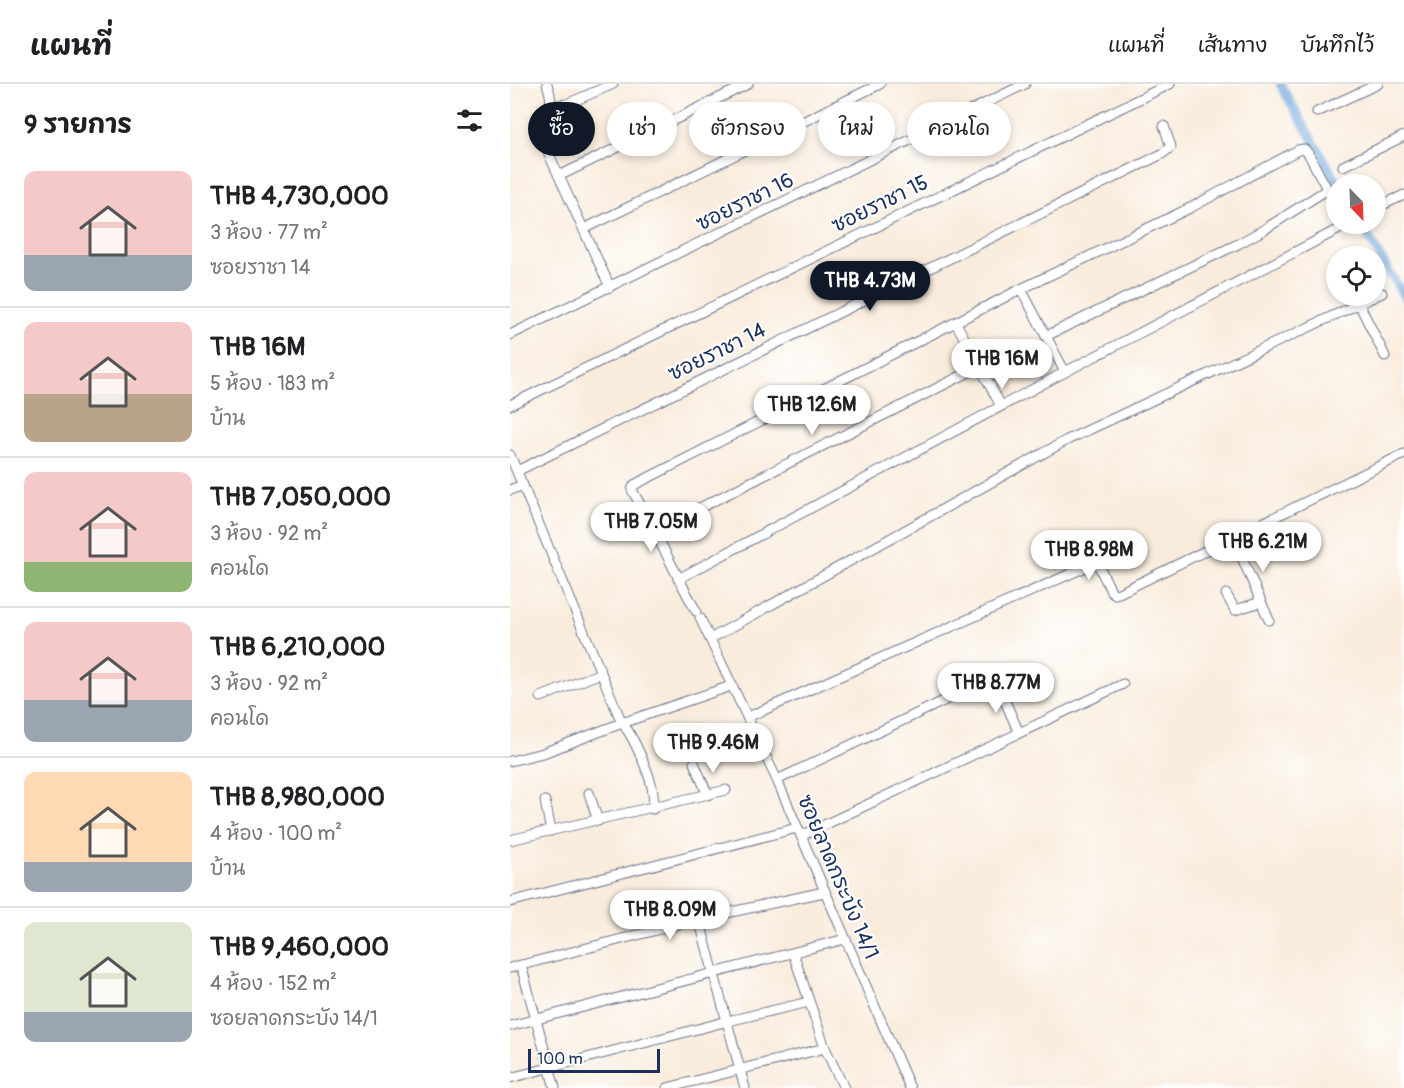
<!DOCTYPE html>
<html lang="th">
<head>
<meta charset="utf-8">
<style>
  body { margin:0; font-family:Pangolin,"Playpen Sans Thai",sans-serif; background:#f2f2f2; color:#202124; height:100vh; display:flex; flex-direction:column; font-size:22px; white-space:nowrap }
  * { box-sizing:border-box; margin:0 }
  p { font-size:20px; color:#757577 }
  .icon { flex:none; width:33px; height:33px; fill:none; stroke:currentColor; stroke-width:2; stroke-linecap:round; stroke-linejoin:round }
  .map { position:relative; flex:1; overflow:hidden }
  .sheet { display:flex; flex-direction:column; background:#fff; width:510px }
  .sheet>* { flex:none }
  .hud { position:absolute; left:18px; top:18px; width:570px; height:54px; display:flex; gap:12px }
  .needle { width:39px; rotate:157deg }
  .controls { position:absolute; left:816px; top:90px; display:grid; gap:12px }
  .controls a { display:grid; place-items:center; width:60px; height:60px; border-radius:50%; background:#fff; box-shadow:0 3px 9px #0003; font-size:30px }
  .scale { position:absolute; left:18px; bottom:15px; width:132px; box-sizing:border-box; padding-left:6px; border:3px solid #1b2f5e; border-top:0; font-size:16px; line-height:21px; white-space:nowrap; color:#1b2f5e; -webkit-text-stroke:4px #fff; paint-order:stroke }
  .price { position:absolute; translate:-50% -51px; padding:0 14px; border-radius:21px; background:#fff; color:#222; font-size:20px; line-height:39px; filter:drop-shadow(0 2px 3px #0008) }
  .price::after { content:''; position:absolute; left:50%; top:36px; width:18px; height:14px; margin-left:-9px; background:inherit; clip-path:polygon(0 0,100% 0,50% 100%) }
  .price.active { background:#111827; color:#fff }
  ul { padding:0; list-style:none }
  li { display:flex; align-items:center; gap:18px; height:150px; padding:0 24px }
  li+li { border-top:2px solid #e0e0e0 }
  li span { display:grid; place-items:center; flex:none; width:168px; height:120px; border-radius:12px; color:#555 }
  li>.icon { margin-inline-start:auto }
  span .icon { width:72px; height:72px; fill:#fffc; stroke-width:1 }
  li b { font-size:26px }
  h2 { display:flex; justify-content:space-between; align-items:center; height:72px; padding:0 24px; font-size:26px }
  .pill { padding:0 21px; border-radius:27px; background:#fff; box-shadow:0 3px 9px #0003; font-size:21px; line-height:54px }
  .pill.active { background:#111827; color:#fff }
  header { display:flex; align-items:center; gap:36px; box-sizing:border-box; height:84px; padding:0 30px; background:#fff; border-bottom:2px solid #e0e0e0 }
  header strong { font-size:28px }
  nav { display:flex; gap:33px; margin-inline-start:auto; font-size:21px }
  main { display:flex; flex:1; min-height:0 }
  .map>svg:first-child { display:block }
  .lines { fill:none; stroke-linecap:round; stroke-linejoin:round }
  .canal { stroke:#6ca2d9; stroke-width:9 }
  .minor-casing { stroke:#69718a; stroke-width:11 }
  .minor { stroke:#fff; stroke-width:9 }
  .labels { text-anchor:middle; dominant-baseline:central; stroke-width:4.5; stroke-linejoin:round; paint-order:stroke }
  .street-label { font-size:21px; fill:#1b2f5e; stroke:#fff }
</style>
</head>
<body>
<header>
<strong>แผนที่</strong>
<nav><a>แผนที่</a><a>เส้นทาง</a><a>บันทึกไว้</a></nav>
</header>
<main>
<section class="sheet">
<h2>9 รายการ<svg class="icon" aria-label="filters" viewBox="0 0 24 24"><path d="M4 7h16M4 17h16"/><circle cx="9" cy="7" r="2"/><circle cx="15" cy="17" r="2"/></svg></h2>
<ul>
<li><span style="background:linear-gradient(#f6c9c9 70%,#9aa5b1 0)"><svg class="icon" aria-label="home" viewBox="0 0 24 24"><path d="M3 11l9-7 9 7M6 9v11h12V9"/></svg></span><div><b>THB 4,730,000</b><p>3 ห้อง · 77 m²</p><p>ซอยราชา 14</p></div></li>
<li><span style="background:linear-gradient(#f6c9c9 60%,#b9a48a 0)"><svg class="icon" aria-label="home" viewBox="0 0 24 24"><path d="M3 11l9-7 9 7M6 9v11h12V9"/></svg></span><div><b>THB 16M</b><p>5 ห้อง · 183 m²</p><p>บ้าน</p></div></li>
<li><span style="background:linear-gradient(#f6c9c9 75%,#8fb573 0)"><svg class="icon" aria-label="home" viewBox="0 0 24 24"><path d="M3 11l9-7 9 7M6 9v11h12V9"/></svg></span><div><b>THB 7,050,000</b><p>3 ห้อง · 92 m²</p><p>คอนโด</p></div></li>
<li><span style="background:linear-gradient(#f6c9c9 65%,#9aa5b1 0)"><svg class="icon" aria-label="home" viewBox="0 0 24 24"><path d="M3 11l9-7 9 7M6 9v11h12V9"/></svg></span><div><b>THB 6,210,000</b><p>3 ห้อง · 92 m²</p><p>คอนโด</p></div></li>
<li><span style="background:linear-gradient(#ffd9b3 75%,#9aa5b1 0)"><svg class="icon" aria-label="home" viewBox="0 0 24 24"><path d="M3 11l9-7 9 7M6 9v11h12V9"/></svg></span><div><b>THB 8,980,000</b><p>4 ห้อง · 100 m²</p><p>บ้าน</p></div></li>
<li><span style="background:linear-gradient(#dfe7d0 75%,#9aa5b1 0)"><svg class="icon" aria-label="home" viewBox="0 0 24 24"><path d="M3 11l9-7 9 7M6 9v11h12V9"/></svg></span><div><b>THB 9,460,000</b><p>4 ห้อง · 152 m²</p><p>ซอยลาดกระบัง 14/1</p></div></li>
</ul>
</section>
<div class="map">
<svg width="894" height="1004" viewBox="0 0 894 1004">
  <rect width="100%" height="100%" fill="#fff"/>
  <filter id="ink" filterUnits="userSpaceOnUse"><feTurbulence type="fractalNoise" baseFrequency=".0167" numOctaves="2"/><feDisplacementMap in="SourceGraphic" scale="12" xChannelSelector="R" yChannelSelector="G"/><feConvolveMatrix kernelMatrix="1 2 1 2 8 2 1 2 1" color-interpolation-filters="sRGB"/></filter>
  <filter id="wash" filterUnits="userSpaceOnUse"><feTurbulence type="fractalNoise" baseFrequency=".008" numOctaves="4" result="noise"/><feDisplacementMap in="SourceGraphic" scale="24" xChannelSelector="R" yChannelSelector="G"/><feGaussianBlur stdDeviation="1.35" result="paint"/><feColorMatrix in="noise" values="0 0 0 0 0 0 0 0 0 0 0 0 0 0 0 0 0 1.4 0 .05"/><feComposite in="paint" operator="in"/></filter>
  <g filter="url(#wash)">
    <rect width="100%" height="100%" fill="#f9ecdc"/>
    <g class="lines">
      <g class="canal">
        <path d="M770 0 828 100"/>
        <path d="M851 140 894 213"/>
      </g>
    </g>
  </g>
  <g filter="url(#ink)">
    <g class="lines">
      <g class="minor-casing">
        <g id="minor">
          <path d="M37 0C46 26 36 22 28 42L30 51 100 203"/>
          <path d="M41 22 57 20 103 0"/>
          <path d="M807 28 868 0"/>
          <path d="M833 82 894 52"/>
          <path d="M49 92 238 0"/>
          <path d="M866 124 894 111"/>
          <path d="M74 145 370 0"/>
          <path d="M511 205 555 288"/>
          <path d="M849 220 875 272"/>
          <path d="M446 239 491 322"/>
          <path d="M0 251 515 0"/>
          <path d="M536 252 728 160 755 145 818 105"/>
          <path d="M0 321 660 0"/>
          <path d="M0 371 112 639 221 602"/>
          <path d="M7 387 652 70 661 63 654 42"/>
          <path d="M0 406 13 401"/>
          <path d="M146 446 469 283"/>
          <path d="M723 453 759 536"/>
          <path d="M168 495 555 288 829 145 833 140"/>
          <path d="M716 510 725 526 751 518"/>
          <path d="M186 527C164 487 145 446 122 406L124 401 511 205 680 124 788 66 794 65 798 69 826 122"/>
          <path d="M190 534 267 696 400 1004"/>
          <path d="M200 555 557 356 872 209"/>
          <path d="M488 601 509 649"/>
          <path d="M31 613 91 589"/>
          <path d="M238 633 587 478 601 507 605 510 609 509 894 370"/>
          <path d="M0 677 33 669 112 639C123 651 142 694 143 710 144 715 143 720 143 725"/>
          <path d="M184 679 198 711"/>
          <path d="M267 696 461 604"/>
          <path d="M79 709 88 737"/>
          <path d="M35 717 41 747"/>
          <path d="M291 752 613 600"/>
          <path d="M0 756 216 706"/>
          <path d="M0 818 287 744"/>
          <path d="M189 835 235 1004"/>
          <path d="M283 869 315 964 334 1004"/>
          <path d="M11 881 45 1004"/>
          <path d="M0 884 189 835 314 808"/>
          <path d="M0 942 335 855"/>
          <path d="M0 994 218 937 299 918"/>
          <path d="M157 1004 315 964"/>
        </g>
      </g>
      <use href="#minor" class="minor"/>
    </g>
  </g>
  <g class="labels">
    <g class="street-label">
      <text transform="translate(235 118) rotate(-26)">ซอยราชา 16</text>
      <text transform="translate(370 120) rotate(-26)">ซอยราชา 15</text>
      <text transform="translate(207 268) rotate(-26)">ซอยราชา 14</text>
      <text transform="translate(328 793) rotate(67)">ซอยลาดกระบัง 14/1</text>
    </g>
  </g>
</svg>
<div class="controls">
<a><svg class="needle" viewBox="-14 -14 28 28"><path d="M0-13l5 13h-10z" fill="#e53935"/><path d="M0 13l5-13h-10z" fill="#757577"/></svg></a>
<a><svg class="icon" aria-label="locate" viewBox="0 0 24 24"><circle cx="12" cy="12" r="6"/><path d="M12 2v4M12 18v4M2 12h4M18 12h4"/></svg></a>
</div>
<div class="scale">100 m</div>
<b class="price active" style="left:360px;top:228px">THB 4.73M</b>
<b class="price" style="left:492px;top:306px">THB 16M</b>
<b class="price" style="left:302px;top:352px">THB 12.6M</b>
<b class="price" style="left:141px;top:469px">THB 7.05M</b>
<b class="price" style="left:753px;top:489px">THB 6.21M</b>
<b class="price" style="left:579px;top:497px">THB 8.98M</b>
<b class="price" style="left:486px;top:630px">THB 8.77M</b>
<b class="price" style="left:203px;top:690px">THB 9.46M</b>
<b class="price" style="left:160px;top:857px">THB 8.09M</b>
<div class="hud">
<a class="pill active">ซื้อ</a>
<a class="pill">เช่า</a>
<a class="pill">ตัวกรอง</a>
<a class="pill">ใหม่</a>
<a class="pill">คอนโด</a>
</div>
</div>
</main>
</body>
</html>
